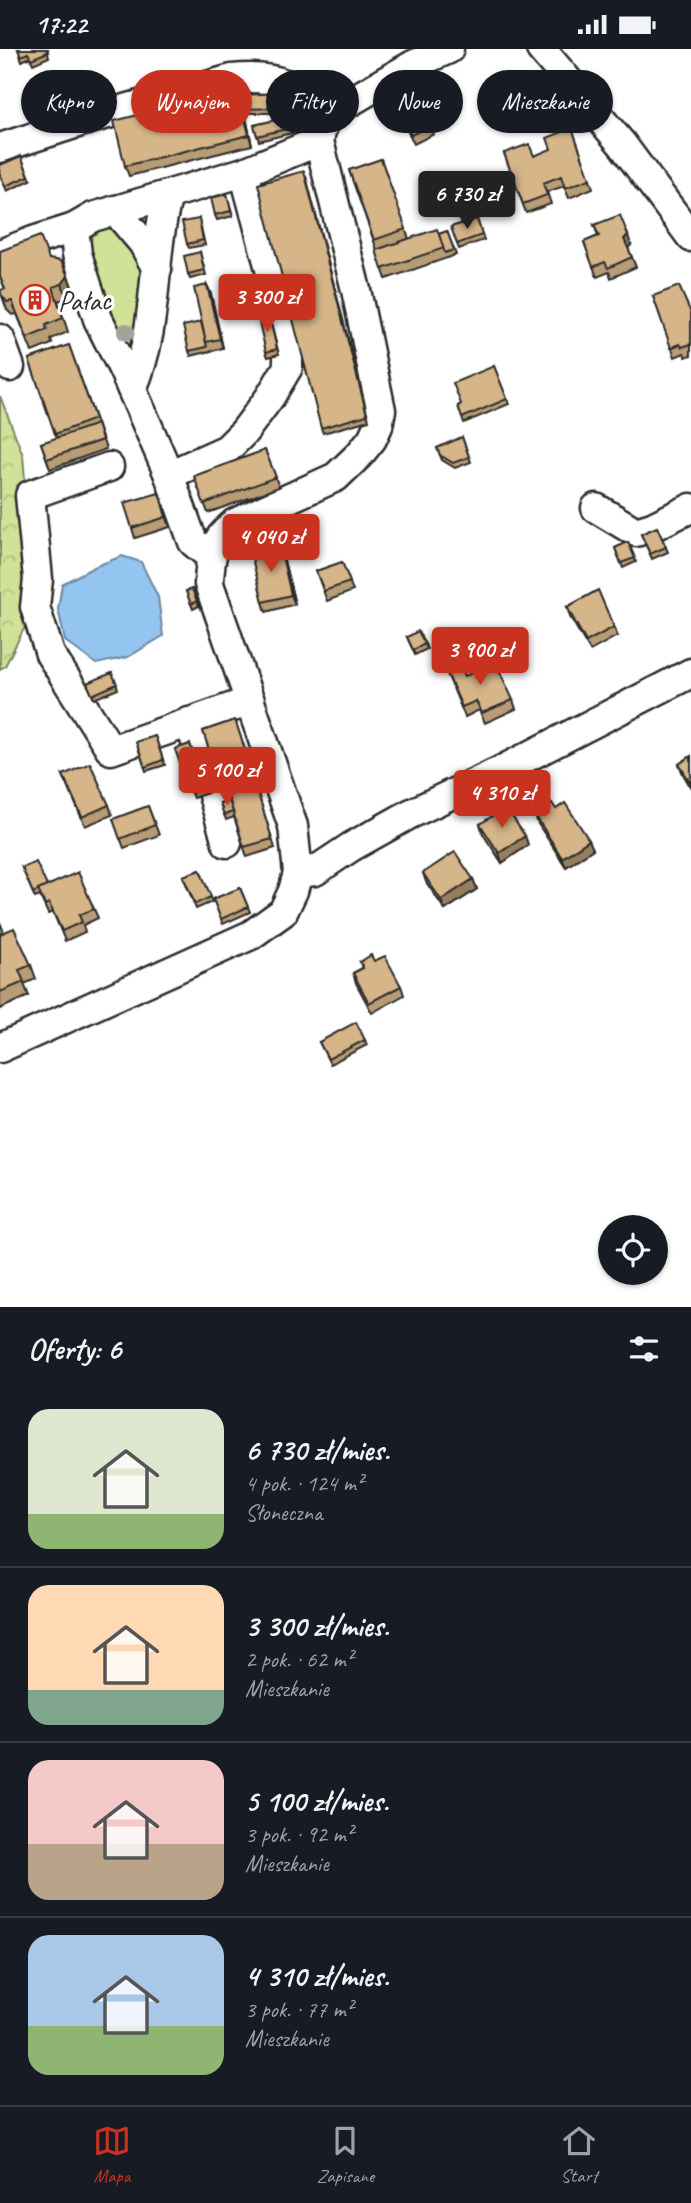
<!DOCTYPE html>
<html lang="pl">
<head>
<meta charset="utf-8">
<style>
  body { margin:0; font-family:Caveat,sans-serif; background:#242831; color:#f1f3f6; height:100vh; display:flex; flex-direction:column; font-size:26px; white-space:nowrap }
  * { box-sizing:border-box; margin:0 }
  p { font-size:23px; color:#9ea1a6 }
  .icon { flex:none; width:38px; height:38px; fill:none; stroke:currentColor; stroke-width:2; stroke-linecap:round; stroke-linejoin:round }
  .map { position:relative; height:1258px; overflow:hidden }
  .side { display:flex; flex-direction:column; background:#171b24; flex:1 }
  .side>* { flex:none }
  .top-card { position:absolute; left:21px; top:21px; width:649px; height:63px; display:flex; gap:14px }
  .buttons { position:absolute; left:598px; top:1166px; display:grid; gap:14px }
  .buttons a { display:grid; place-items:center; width:70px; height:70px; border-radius:50%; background:#171b24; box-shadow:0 2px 5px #0004; font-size:35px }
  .price { position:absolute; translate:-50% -60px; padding:0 16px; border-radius:7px; background:#c8321e; color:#fff; font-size:23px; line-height:46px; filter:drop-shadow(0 2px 4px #0008) }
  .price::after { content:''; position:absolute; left:50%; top:42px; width:21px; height:16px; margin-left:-10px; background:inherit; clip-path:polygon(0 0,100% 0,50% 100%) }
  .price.selected { background:#222; color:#fff }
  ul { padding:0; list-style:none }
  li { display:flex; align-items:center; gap:21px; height:175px; padding:0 28px }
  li+li { border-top:2px solid #363941 }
  li span { display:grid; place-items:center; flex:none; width:196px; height:140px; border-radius:21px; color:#555 }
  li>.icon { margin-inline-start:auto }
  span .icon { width:84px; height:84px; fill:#fffc; stroke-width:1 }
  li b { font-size:30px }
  h2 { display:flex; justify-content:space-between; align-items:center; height:84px; padding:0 28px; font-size:30px }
  .chip { padding:0 24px; border-radius:32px; background:#171b24; box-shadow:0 2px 5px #0004; font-size:24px; line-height:63px }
  .chip.selected { background:#c8321e; color:#fff }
  .status { display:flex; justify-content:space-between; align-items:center; height:49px; padding:0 35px; background:#171b24; direction:ltr }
  .status svg { height:19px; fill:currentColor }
  .tab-bar { display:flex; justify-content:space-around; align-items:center; height:98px; border-top:2px solid #363941; background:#171b24; font-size:19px; color:#9ea1a6 }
  .tab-bar a { display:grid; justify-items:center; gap:4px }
  .tab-bar .selected { color:#c8321e }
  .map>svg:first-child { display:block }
  .grass { fill:#cfe297; stroke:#7d8661; stroke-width:2 }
  .forest { fill:url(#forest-crowns); stroke:#7d8661; stroke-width:2 }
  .water { fill:#94c4f0; stroke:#6a87a1; stroke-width:2 }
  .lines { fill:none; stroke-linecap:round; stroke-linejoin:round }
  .minor-casing { stroke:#2b2b2b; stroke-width:33 }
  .minor { stroke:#fff; stroke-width:28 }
  .tree { fill:#a1a499 }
  .wall { fill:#b89c76; stroke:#2b2b2b; stroke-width:2 }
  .shaded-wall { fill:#967f60; stroke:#2b2b2b; stroke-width:2 }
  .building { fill:#d6b589; stroke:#2b2b2b; stroke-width:2 }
  .labels { text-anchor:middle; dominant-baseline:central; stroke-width:6; stroke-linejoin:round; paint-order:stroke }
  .poi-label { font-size:28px; fill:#2b2b2b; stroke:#fff; text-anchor:start }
</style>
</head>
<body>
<div class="status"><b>17:22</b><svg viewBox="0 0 49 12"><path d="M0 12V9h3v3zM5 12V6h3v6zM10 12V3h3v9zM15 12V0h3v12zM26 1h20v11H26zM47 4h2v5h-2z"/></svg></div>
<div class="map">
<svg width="691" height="1258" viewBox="0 0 691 1258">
  <defs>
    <pattern id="forest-crowns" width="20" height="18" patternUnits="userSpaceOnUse" patternTransform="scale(1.75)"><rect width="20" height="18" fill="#cfe297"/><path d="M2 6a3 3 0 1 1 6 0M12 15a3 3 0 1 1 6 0" fill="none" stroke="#b2c282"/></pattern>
  </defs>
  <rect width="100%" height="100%" fill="#fff"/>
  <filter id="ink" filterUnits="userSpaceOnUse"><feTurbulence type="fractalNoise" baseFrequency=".0143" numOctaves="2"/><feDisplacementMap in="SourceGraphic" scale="14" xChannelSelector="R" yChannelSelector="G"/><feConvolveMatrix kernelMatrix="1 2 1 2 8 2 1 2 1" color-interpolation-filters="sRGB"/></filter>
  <g filter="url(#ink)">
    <path class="grass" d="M111 175 131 194 144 228 138 286 128 297 108 261 86 198 96 181Z"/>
    <path class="forest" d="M0 347 23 406 35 558 5 617 0 620Z"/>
    <path class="water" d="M122 507 141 513 158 548 163 587 128 608 96 615 65 592 58 560 62 535 94 518Z"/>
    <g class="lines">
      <g class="minor-casing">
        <g id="minor">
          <path d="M541 0 622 95 691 188"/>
          <path d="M0 99 90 70 232 30C277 25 296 36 329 65"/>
          <path d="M115 161 143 194 157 220"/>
          <path d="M0 205 33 192 74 179"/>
          <path d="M0 290 10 318"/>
          <path d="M132 340C160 276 150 212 168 146"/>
          <path d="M109 418 30 446 38 530 35 558 50 605 111 701 250 652"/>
          <path d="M169 426 227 400 244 383 270 348 288 318V287L244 123"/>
          <path d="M596 459 636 483 652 478 691 459"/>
          <path d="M210 507 193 493 169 426 123 320 98 270 77 205 74 179 93 168 244 123 319 92"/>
          <path d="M189 673 204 715 227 794"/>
          <path d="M298 824 315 822 351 798 410 765 498 723 691 624"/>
          <path d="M0 999 251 886 283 863 293 842 298 824 293 777 209 535C210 506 212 493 235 474L336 428 359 406 372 390 378 377 381 361 356 241 319 92 321 82 329 65 413 16 449 0"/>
        </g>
      </g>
      <use href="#minor" class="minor"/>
    </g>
    <circle class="tree" cx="126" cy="283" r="9"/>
    <g class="wall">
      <path d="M18 0H49L47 1 49 8 33 15 30 8 22 12Z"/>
      <path d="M386 36 431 76 434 85 414 95 389 46Z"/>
      <path d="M281 44 292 84 259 92 254 76 276 71 274 64H245L252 96 129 127 125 117 239 46Z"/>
      <path d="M572 79 593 139 569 149 564 137 547 143 551 155 526 164 504 104 534 107 551 101Z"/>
      <path d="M21 107 31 131 7 142 0 126Z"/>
      <path d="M381 110 409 190 439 185 447 182 456 206 386 230 376 201H377L349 121Z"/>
      <path d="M306 127 369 371 323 384 321 379Z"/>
      <path d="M227 145 233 167 217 171 215 166Z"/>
      <path d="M199 170 205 196 189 199 187 195Z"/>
      <path d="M477 170 484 191 459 200 451 178Z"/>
      <path d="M594 176 631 196 628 199 636 218 611 229 609 223 597 228 584 193 598 187Z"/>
      <path d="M200 203 206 226 190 230 188 225Z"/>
      <path d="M49 210 73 241 67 249 58 252 68 283 51 290 52 295 32 303 17 265 12 266 7 261 2 247 4 240Z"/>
      <path d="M207 236 211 245 223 299 191 307 189 302 201 273Z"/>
      <path d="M653 247 691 264V306L686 308 684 304 675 308Z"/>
      <path d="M269 267 279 305 268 308 266 303Z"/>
      <path d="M69 296 106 400 50 420 41 394 57 389 29 310Z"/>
      <path d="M494 317 509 355 464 374 458 357 461 355Z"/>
      <path d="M462 388 471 413 455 419 442 411 437 399Z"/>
      <path d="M265 401 279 438 208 464 194 427Z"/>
      <path d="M162 454 170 478 135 489 132 479Z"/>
      <path d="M657 478 668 503 652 510 641 485Z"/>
      <path d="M628 493 636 513 623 519 615 499Z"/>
      <path d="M283 508 295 555 266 563 263 553Z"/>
      <path d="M342 513 353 542 327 552 316 522Z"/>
      <path d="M192 540 199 557 193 560 186 542Z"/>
      <path d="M567 558 614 578 617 587 590 602 570 568Z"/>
      <path d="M407 588 425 595 427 600 415 606Z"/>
      <path d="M446 622 465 627 513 651 516 660 485 674 479 661 465 668Z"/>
      <path d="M112 624 118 640 94 650 87 634Z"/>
      <path d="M235 671 252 722H251L275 799 247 808 234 768 226 771 220 754 229 751 223 731 219 733 203 682Z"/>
      <path d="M155 687 165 716 146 722 136 693Z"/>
      <path d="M190 695 208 744 193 749 175 700Z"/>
      <path d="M691 707V739L683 725 679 715Z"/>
      <path d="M63 726 109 756 112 766 85 777Z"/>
      <path d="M532 749 551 755 593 800 566 818 538 775 535 766 539 763Z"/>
      <path d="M148 757 159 786 124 799 113 770Z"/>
      <path d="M480 775 525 787 528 796 502 814 483 785Z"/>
      <path d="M22 819 47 837 94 860 98 869 83 876 85 883 65 892 53 863 48 865 40 847 35 849Z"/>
      <path d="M200 821 212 853 196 860 183 827Z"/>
      <path d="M423 824 473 830 477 840 445 861 426 833Z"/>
      <path d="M240 839 250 863 223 875 213 850Z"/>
      <path d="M0 873 4 883 31 916 36 930 24 935 29 947 0 960Z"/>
      <path d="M360 913 401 937 404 946 372 964 356 934 353 924 362 919Z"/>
      <path d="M365 991 367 996 330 1015 319 993Z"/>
    </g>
    <g class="shaded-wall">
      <path d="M243 60 245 64 252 96 249 86Z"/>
      <path d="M628 186 631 196 627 200 624 190Z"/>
      <path d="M68 227 73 241 67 249 62 235Z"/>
      <path d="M207 236 211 245 223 299 220 290Z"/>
      <path d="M280 498 283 508 295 555 291 546Z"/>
      <path d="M525 787 528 796 502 814 499 804Z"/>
      <path d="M589 791 593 800 566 818 562 809Z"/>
      <path d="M473 830 477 840 445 861 441 851Z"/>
    </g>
    <g class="building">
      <path d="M18 0H46L48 3 31 10 28 4 21 7Z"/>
      <path d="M406 26 431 76 411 86 386 36Z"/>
      <path d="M238 41 249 86 125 117 114 72Z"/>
      <path d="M281 44 290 79 257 87 254 76 276 71 273 59 243 60 239 46Z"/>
      <path d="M572 79 590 130 565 139 561 127 543 134 547 146 523 155 504 104 529 95 534 107 551 100 547 89Z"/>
      <path d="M21 107 29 127 5 137 0 125V116Z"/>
      <path d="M381 110 406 180 374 191 349 121Z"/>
      <path d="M304 122 367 366 321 379 258 135Z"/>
      <path d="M227 145 231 162 215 166 211 149Z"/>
      <path d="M620 166 628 186 624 190 632 208 608 219 605 213 593 218 584 193 599 187 594 176Z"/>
      <path d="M199 170 203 191 187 195 182 173Z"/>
      <path d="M477 170 482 186 457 195 451 178Z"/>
      <path d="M437 180 444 199 382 220 376 201Z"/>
      <path d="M447 182 454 201 445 204 439 185Z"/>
      <path d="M40 187 49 210 61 212 68 227 62 235 53 238 63 269 46 276 47 281 27 289 12 252 7 253 2 247 0 241 5 240 0 228V202Z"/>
      <path d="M200 203 204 221 188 225 184 207Z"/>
      <path d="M207 236 220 290 206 293 194 239Z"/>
      <path d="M679 237 691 264V295L682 298 680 295 671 299 653 247Z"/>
      <path d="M269 267 277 300 266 303 258 269Z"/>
      <path d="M201 273 207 298 189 302 183 277Z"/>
      <path d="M69 296 95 370 55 385 29 310Z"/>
      <path d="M494 317 507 350 462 369 458 357 461 355 453 334Z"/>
      <path d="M97 375 102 391 47 410 41 394Z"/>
      <path d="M462 388 469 408 453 414 440 406 437 399Z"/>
      <path d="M265 401 276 428 204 455 194 427Z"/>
      <path d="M159 444 166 468 132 479 124 454Z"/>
      <path d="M657 478 666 498 650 505 641 485Z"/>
      <path d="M628 493 635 509 621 514 615 499Z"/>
      <path d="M280 498 291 546 263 553 251 505Z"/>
      <path d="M342 513 350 533 324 542 316 522Z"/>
      <path d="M192 540 197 552 191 555 186 542Z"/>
      <path d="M598 541 614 578 586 593 567 558Z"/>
      <path d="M418 582 425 595 413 601 407 588Z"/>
      <path d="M496 614 513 651 482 664 476 652 462 658 446 622 460 616 465 627Z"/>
      <path d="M112 624 117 635 92 646 87 634Z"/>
      <path d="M235 671 249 712 216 723 203 682Z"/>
      <path d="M155 687 163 711 145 718 136 693Z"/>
      <path d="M190 695 206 739 191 744 175 700Z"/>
      <path d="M691 707V735L679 715Z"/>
      <path d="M90 714 109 756 82 768 63 726Z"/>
      <path d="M251 722 272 790 244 798 223 731Z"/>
      <path d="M542 742 551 755 540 762 532 749Z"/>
      <path d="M229 751 233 763 224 766 220 754Z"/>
      <path d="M552 754 556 760 565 754 589 791 562 809 535 766Z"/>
      <path d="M148 757 155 776 120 790 113 770Z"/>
      <path d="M506 758 525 787 499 804 480 775Z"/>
      <path d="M455 803 473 830 441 851 423 824Z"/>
      <path d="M36 813 47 837 33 844 22 819Z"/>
      <path d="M200 821 211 848 195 855 183 827Z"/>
      <path d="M78 823 94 860 79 866 82 873 62 882 49 854 45 856 38 841Z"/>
      <path d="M240 839 248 858 221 870 213 850Z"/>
      <path d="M14 879 31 916 19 921 24 933 0 943V885Z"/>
      <path d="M371 906 374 912 385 907 401 937 369 954 353 924 363 919 360 913Z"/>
      <path d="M356 973 365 991 328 1010 319 993Z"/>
    </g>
  </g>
  <defs>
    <g id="building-ring" transform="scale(1.575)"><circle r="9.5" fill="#fff" stroke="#c8321e" stroke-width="1.5"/><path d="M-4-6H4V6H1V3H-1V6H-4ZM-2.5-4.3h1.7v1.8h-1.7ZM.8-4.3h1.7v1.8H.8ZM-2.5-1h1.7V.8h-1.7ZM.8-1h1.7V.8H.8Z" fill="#c8321e"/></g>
  </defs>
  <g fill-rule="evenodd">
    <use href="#building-ring" x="35" y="251"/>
  </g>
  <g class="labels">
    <g class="poi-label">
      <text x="58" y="251">Pałac</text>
    </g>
  </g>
</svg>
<div class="buttons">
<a><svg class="icon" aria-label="locate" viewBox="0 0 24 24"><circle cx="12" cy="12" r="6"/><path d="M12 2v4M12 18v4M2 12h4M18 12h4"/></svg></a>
</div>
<b class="price selected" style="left:467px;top:182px">6 730 zł</b>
<b class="price" style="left:267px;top:285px">3 300 zł</b>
<b class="price" style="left:271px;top:525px">4 040 zł</b>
<b class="price" style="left:480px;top:638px">3 900 zł</b>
<b class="price" style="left:227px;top:758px">5 100 zł</b>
<b class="price" style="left:502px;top:781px">4 310 zł</b>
<div class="top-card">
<a class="chip">Kupno</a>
<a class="chip selected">Wynajem</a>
<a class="chip">Filtry</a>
<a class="chip">Nowe</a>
<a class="chip">Mieszkanie</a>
</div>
</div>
<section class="side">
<h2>Oferty: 6<svg class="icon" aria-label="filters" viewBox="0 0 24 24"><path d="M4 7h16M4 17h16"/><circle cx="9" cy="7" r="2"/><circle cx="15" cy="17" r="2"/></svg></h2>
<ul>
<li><span style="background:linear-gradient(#dfe7d0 75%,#8fb573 0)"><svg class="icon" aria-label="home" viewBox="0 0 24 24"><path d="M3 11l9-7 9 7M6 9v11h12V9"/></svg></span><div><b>6 730 zł/mies.</b><p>4 pok. · 124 m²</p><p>Słoneczna</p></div></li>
<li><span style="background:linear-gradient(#ffd9b3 75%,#7fa58c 0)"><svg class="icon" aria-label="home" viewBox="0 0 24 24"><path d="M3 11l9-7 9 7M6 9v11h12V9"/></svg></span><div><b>3 300 zł/mies.</b><p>2 pok. · 62 m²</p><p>Mieszkanie</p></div></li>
<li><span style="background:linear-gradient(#f6c9c9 60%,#b9a48a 0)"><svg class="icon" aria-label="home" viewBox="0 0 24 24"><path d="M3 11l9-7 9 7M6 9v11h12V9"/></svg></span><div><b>5 100 zł/mies.</b><p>3 pok. · 92 m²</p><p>Mieszkanie</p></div></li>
<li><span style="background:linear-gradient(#a9c7e8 65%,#8fb573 0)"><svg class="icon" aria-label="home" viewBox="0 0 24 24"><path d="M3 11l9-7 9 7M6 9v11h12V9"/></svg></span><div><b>4 310 zł/mies.</b><p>3 pok. · 77 m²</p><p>Mieszkanie</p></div></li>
</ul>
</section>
<nav class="tab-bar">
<a class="selected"><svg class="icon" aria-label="map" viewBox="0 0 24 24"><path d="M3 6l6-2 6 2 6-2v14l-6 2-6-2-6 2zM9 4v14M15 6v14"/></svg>Mapa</a>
<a><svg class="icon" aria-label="saved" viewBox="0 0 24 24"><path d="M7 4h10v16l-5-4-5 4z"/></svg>Zapisane</a>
<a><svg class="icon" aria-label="home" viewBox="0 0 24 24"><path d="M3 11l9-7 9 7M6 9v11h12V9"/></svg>Start</a>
</nav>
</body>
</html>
